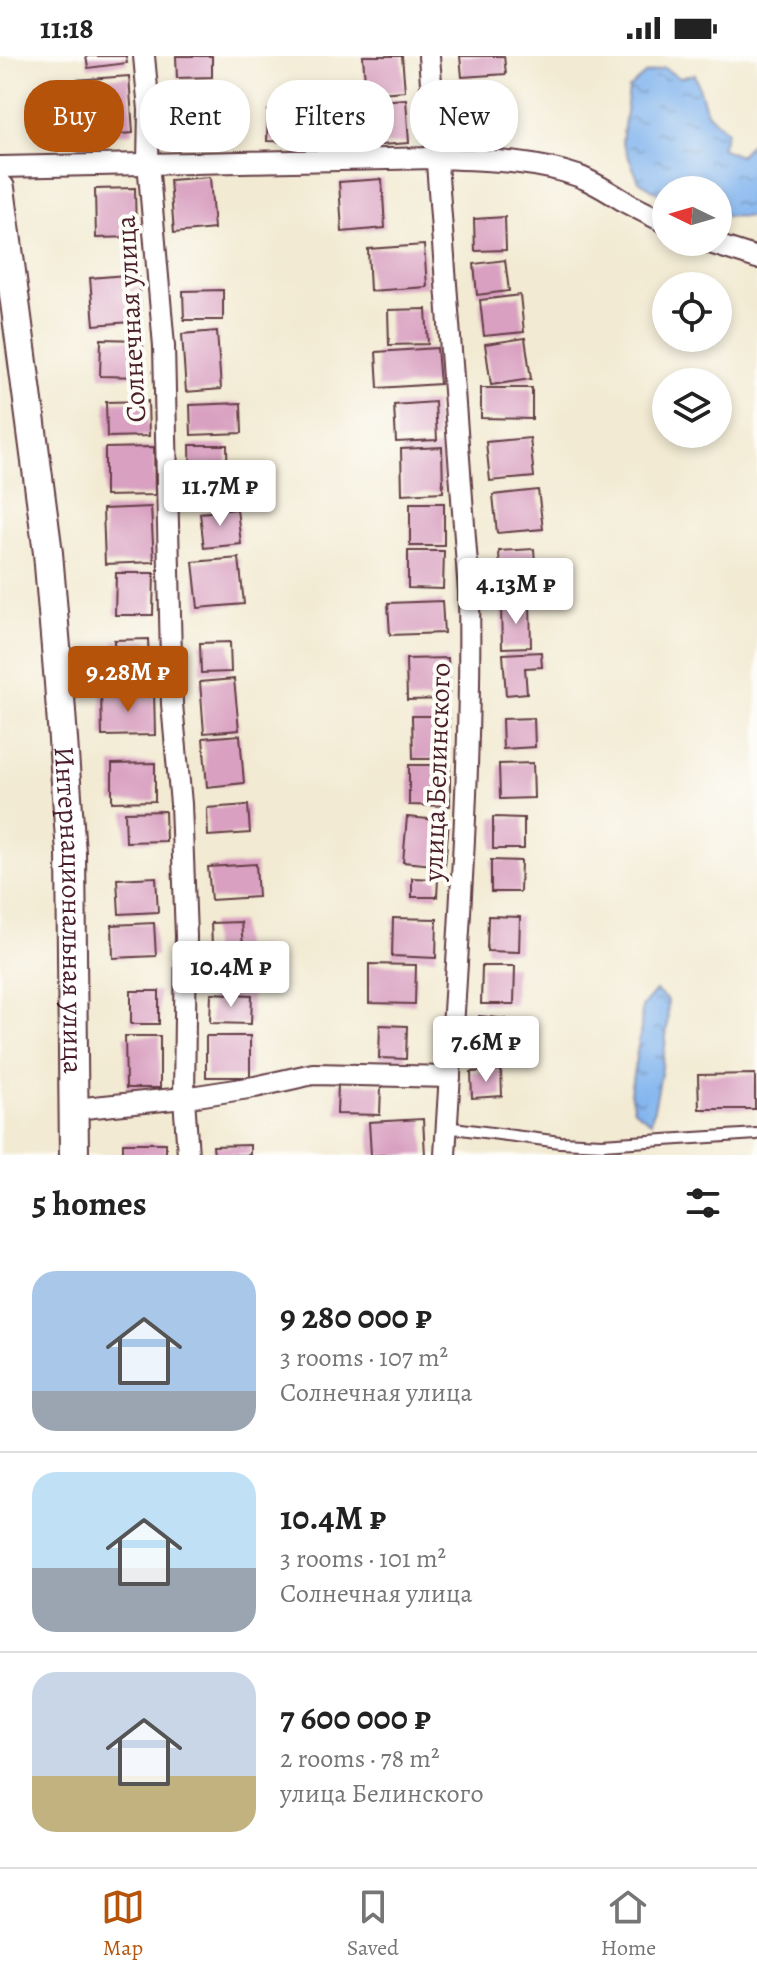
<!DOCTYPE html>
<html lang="en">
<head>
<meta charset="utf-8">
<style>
  body { margin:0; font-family:Alegreya,serif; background:#f6f6f6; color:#222; height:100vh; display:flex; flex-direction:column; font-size:30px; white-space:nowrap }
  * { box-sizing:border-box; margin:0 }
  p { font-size:26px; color:#767676 }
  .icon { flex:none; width:44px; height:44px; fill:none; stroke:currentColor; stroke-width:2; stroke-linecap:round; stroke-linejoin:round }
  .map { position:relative; height:1099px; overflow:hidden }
  .side { display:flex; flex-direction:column; background:#fff; flex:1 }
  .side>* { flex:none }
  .guide { position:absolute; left:24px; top:24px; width:710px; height:72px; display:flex; gap:16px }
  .needle { width:52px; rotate:275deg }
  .controls { position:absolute; left:652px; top:120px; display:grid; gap:16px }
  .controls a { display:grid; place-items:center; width:80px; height:80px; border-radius:50%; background:#fff; box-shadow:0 4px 12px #0003; font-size:40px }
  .price { position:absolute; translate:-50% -68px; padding:0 18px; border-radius:8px; background:#fff; color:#222; font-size:26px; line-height:52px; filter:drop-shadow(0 2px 4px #0008) }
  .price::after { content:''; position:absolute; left:50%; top:48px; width:24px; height:18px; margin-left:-12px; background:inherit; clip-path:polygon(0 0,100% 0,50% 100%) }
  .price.on { background:#b45309; color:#fff }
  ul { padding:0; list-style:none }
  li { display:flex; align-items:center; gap:24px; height:200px; padding:0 32px }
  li+li { border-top:2px solid #e0e0e0 }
  li span { display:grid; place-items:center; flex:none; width:224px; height:160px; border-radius:24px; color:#555 }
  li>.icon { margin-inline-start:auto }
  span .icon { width:96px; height:96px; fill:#fffc; stroke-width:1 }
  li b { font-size:34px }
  h2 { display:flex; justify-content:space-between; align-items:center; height:96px; padding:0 32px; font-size:34px }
  .pill { padding:0 28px; border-radius:32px; background:#fff; box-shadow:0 4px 12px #0003; font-size:28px; line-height:72px }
  .pill.on { background:#b45309; color:#fff }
  .status { display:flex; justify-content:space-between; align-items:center; height:56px; padding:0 40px; background:#fff; direction:ltr }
  .status svg { height:22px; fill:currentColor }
  .tab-bar { display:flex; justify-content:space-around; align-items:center; height:112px; border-top:2px solid #e0e0e0; background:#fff; font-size:22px; color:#767676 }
  .tab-bar a { display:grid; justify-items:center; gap:4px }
  .tab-bar .on { color:#b45309 }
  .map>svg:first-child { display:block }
  .water { fill:url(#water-ripples); stroke:#656a8c; stroke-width:2 }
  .building { fill:#d9a0c1 }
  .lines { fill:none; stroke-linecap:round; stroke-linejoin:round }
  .service-casing { stroke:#633d44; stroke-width:14 }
  .minor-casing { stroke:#633d44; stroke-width:24 }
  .secondary-casing { stroke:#633d44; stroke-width:32 }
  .service { stroke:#fff; stroke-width:10 }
  .minor { stroke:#fff; stroke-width:20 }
  .secondary { stroke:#fff; stroke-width:28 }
  .labels { text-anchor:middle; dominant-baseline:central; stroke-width:8; stroke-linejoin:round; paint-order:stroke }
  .street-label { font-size:28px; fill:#4a1f2b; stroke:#fdfcf7 }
</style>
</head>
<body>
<div class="status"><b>11:18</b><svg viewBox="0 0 49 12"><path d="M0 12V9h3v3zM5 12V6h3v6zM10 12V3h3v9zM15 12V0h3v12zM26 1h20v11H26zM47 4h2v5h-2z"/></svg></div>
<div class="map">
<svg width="757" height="1099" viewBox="0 0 757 1099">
  <defs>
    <pattern id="water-ripples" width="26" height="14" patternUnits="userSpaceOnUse" patternTransform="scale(2)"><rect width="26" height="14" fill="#80b4ee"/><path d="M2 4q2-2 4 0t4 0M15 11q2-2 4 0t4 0" fill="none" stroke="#6b92c1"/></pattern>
  </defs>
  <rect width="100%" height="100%" fill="#fdfcf7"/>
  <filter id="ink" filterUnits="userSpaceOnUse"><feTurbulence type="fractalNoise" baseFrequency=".0125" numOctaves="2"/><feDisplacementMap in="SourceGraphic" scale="16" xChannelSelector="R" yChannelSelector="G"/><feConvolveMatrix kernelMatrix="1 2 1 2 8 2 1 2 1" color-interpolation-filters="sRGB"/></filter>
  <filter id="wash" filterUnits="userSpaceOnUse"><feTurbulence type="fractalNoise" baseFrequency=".006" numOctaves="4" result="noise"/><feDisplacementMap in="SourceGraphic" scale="32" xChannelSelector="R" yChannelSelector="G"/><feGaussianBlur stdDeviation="1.8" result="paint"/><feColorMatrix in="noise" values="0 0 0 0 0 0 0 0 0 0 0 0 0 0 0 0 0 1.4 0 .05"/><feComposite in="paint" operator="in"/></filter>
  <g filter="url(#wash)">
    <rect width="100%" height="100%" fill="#f2ead2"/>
    <g class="water">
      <path d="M664 12 680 22 695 18 707 57 727 75 721 92 739 100 751 87 757 91V161L718 160V134H666V142L639 125 622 86 629 33 645 18Z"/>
      <path d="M656 935 668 945C668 986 660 1026 651 1066L634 1054 630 1036 641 973 642 951Z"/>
    </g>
    <g id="blocks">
      <g class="building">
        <path d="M86 0H126L127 7 88 12Z"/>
        <path d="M176 0H212V21L177 22Z"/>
        <path d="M363 0H402L405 35 366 38Z"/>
        <path d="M460 0H504L506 18 462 21Z"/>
        <path d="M129 20 133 77 95 80 93 51 76 46 75 24Z"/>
        <path d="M179 29H210V72L179 73Z"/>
        <path d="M498 41 501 92 455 94 452 43Z"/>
        <path d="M406 43 409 87 367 90 364 46Z"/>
        <path d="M268 54 299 56 298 86 267 85Z"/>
        <path d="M210 121 214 173 174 177 170 124Z"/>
        <path d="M382 123 385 172 342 176 339 126Z"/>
        <path d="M135 132 136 181 96 182 95 133Z"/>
        <path d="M505 161 506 194 475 195 474 163Z"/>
        <path d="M424 189 427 231 370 235 368 193Z"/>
        <path d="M505 204 509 235 477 239 474 208Z"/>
        <path d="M138 218 142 265 94 269 90 222Z"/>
        <path d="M223 234V264H184L183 235Z"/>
        <path d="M520 239 524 276 484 280 480 244Z"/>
        <path d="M426 253 428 288 389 289 388 254Z"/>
        <path d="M217 275 221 333 186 336 182 278Z"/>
        <path d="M525 282 531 323 491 329 485 288Z"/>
        <path d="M101 283 143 284 142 321 100 320Z"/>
        <path d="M437 292 440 328 378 332 376 296Z"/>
        <path d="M481 332H532V363L481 362Z"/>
        <path d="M148 345 149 380 107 381 106 346Z"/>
        <path d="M435 346 437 384 396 386 394 349Z"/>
        <path d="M241 347 242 377 191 379 190 349Z"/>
        <path d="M530 382 534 421 490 425 486 386Z"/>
        <path d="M190 389H227L228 437H191Z"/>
        <path d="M154 391 155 439 105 440V392Z"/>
        <path d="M442 391 443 436 402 438 401 393Z"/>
        <path d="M538 434 543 473 497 477 493 439Z"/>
        <rect x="410" y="447" width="34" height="43"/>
        <path d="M151 451 154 506 105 508 103 453Z"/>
        <path d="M237 453 241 488 204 492 200 457Z"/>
        <path d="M534 493 537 535 501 537 499 495Z"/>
        <path d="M408 495H444L443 533 408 532Z"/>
        <path d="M239 502 244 548 198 552 193 506Z"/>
        <path d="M116 517H154L153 559H115Z"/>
        <path d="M442 545 444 577 390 579 388 547Z"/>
        <path d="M501 548H530L531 591 502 592Z"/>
        <path d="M148 583 150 627 115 628 114 584Z"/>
        <path d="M230 586 231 616 201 617 200 587Z"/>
        <path d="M541 596 542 611 525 612 527 637 506 639 503 598Z"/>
        <path d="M448 602 449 643 407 644 406 603Z"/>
        <path d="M234 623 239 674 204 677 200 626Z"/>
        <path d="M154 635 155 679 102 680 101 636Z"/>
        <path d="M412 660H449L450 703H413Z"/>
        <path d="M534 662 535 691 503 693 502 663Z"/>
        <path d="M240 679 244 727 207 731 203 682Z"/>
        <path d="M155 707V745L112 746V708Z"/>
        <path d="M533 707 534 742 500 743 499 708Z"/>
        <path d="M409 709H450V750L409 749Z"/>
        <path d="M248 749 250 777 208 780 207 752Z"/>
        <path d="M165 755 166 785 126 786 125 756Z"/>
        <path d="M407 761 449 765 445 810 403 806Z"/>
        <path d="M493 761 524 762V793H493Z"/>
        <path d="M491 804 521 805 520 836H491Z"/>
        <path d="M256 808 258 841 211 844 208 811Z"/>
        <path d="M156 821 158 856 119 858 117 823Z"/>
        <path d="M412 822 438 823 437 841H412Z"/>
        <path d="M488 860 520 861 519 896 487 895Z"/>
        <path d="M393 862 437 863 436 902 392 900Z"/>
        <path d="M241 866 243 890H261L262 911 213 913 211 867Z"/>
        <path d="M154 867 156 900 113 902 112 869Z"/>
        <path d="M369 908 416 909 415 948 369 947Z"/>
        <path d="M482 910H515L514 948H481Z"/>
        <rect x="131" y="935" width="28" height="33"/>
        <path d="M211 937 252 939 251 968 210 967Z"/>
        <path d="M479 960 506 963 504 988 477 986Z"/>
        <path d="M380 969 407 970 406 1003 379 1002Z"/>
        <path d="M125 980H160V1032H126Z"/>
        <rect x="206" y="980" width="44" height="41"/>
        <path d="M501 1014 502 1040 472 1042 471 1016Z"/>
        <path d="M755 1018V1053H699L698 1019Z"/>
        <path d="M338 1027 381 1029 380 1059 337 1058Z"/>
        <path d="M423 1063 425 1099H371L369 1066Z"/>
        <rect x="123" y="1087" width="43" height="12"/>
        <path d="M250 1089V1099H214L213 1090Z"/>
      </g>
    </g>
  </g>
  <g filter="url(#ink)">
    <use href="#blocks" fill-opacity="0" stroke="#633d44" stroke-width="2"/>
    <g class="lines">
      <g class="service-casing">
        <path id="service" d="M446 1071 560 1086 602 1088 757 1078"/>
      </g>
      <g class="minor-casing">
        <g id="minor">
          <path d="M144 0 149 54 148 106 164 290 172 648 181 748 186 880 184 1042 188 1099"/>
          <path d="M429 0 469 536C472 724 456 912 445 1099"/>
          <path d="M0 111 435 102C483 104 533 104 578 120 596 127 611 137 627 147 640 154 653 160 666 167"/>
          <path d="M707 186 757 202"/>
          <path d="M74 1053 184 1042 255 1031 313 1018 450 1021"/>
        </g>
      </g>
      <g class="secondary-casing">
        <g id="secondary">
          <path id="s1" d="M0 132 48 497 59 627 71 797 74 1099"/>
        </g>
      </g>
      <use href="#service" class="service"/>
      <use href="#minor" class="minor"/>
      <use href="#secondary" class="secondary"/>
    </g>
  </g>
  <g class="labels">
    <g class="street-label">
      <text transform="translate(131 263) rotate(-93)">Солнечная улица</text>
      <text transform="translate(437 716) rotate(-88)">улица Белинского</text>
      <text stroke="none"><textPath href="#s1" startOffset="726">Интернациональная улица</textPath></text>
    </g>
  </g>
</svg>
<div class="controls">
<a><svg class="needle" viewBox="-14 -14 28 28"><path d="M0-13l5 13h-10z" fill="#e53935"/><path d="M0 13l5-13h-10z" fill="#767676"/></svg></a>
<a><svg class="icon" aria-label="locate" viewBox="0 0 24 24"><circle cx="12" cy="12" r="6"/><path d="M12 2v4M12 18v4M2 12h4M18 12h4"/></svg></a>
<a><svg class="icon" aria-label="layers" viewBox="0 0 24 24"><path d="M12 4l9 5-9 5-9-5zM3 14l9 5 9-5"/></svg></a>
</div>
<b class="price" style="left:220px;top:472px">11.7M ₽</b>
<b class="price" style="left:516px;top:570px">4.13M ₽</b>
<b class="price on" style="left:128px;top:658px">9.28M ₽</b>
<b class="price" style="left:231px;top:953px">10.4M ₽</b>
<b class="price" style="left:486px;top:1028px">7.6M ₽</b>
<div class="guide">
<a class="pill on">Buy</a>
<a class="pill">Rent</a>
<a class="pill">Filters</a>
<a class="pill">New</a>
</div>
</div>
<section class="side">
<h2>5 homes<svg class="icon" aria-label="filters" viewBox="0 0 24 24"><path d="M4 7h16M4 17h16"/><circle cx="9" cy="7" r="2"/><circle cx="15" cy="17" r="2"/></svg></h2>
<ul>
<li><span style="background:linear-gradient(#a9c7e8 75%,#9aa5b1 0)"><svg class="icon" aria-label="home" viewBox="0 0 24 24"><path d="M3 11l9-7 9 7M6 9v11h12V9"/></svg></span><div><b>9 280 000 ₽</b><p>3 rooms · 107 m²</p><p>Солнечная улица</p></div></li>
<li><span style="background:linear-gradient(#bfe0f5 60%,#9aa5b1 0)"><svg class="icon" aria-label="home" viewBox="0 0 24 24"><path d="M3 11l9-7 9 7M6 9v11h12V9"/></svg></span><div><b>10.4M ₽</b><p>3 rooms · 101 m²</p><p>Солнечная улица</p></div></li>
<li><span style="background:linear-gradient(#c9d6e8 65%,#c2b280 0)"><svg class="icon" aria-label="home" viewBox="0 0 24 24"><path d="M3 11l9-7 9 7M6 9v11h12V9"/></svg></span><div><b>7 600 000 ₽</b><p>2 rooms · 78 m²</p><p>улица Белинского</p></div></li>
</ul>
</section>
<nav class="tab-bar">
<a class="on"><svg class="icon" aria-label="map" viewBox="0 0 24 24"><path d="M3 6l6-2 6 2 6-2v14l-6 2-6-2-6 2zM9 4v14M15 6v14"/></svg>Map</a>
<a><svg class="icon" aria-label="saved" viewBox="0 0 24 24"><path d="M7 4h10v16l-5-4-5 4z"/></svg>Saved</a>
<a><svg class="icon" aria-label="home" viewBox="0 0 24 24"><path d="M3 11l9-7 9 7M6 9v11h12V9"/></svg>Home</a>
</nav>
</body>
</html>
